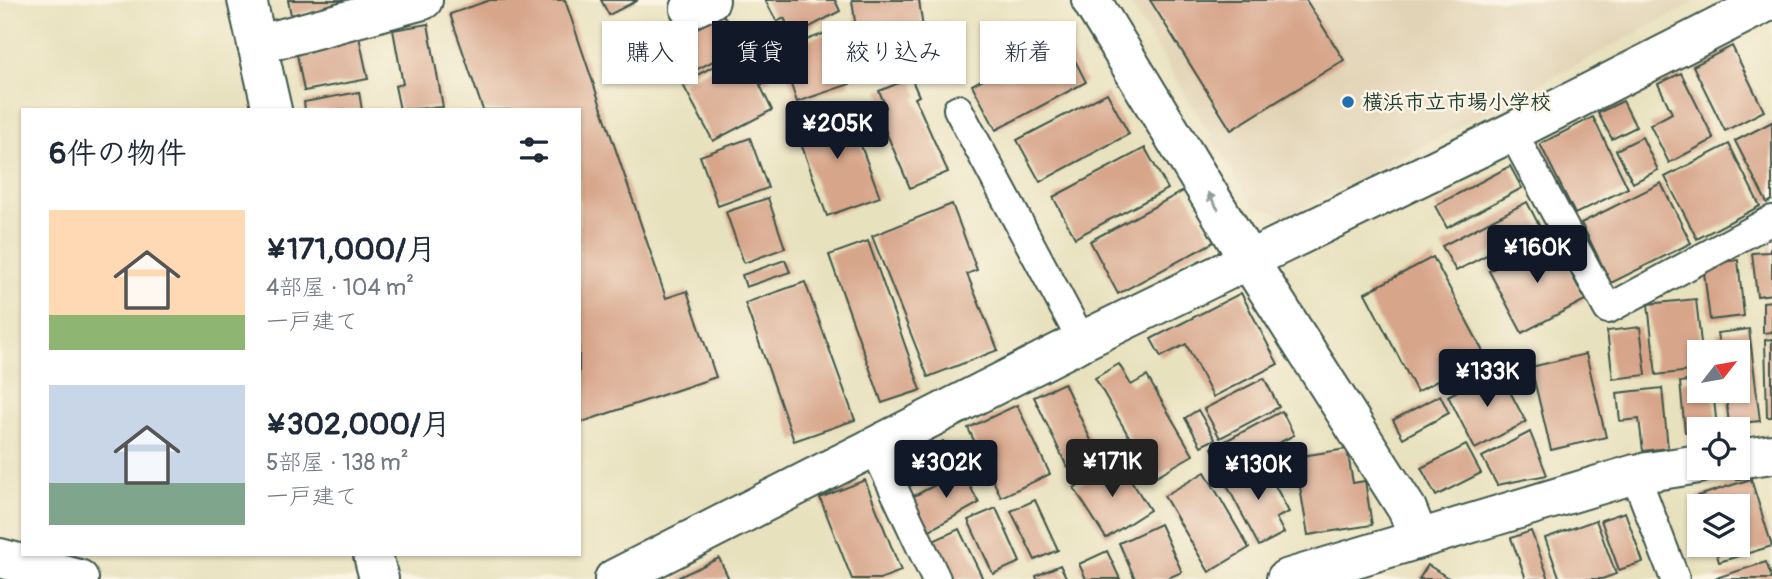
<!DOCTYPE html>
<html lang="ja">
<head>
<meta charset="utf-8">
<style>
  body { margin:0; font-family:Pangolin,"Klee One",sans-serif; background:#f2f2f3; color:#1f2937; height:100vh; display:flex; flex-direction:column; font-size:26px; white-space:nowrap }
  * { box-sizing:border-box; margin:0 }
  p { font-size:23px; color:#747a83 }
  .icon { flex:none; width:38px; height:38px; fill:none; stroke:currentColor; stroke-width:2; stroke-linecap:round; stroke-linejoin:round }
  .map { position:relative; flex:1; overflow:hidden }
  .panel { position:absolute; left:21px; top:108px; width:560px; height:448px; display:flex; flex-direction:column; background:#fff; border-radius:0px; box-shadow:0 2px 5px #0004 }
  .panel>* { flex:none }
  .guide { position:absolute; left:602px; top:21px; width:665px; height:63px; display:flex; gap:14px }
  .needle { width:46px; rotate:59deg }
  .tools { position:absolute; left:1687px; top:340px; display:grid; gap:14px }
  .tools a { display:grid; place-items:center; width:63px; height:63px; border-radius:0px; background:#fff; box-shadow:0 2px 5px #0004; font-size:35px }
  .price { position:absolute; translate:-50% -60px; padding:0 16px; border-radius:7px; background:#111827; color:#fff; font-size:23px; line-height:46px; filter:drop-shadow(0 2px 4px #0008) }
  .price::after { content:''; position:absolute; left:50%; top:42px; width:21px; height:16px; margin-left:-10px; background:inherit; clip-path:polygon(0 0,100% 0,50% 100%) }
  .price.active { background:#222; color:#fff }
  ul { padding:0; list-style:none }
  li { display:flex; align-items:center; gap:21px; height:175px; padding:0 28px }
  li span { display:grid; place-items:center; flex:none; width:196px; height:140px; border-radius:0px; color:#555 }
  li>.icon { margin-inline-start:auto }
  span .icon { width:84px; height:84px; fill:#fffc; stroke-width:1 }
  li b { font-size:30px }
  h2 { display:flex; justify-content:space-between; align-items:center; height:84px; padding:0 28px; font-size:30px }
  .chip { padding:0 24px; border-radius:0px; background:#fff; box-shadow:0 2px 5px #0004; font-size:24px; line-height:63px }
  .chip.active { background:#111827; color:#fff }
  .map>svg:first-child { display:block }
  .built { fill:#e1d3b5 }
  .building { fill:#d7a58a }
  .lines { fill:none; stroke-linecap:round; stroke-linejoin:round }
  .lane-casing { stroke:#3d5649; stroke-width:32 }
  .street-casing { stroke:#3d5649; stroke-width:42 }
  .secondary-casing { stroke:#3d5649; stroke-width:42 }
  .lane { stroke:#fff; stroke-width:28 }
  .street { stroke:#fff; stroke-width:38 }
  .secondary { stroke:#fff; stroke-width:38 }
  .oneway { fill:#8f9e9a }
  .poi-dot { fill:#1f6fb2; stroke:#fcf5e5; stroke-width:2.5 }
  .labels { text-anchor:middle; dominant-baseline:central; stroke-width:5; stroke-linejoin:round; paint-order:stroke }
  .poi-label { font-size:21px; font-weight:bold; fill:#1f3d34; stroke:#fcf5e5; text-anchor:start }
</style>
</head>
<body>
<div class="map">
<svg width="1772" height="579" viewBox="0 0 1772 579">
  <rect width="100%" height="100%" fill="#fcf5e5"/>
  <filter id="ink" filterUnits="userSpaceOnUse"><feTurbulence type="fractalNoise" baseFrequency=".0143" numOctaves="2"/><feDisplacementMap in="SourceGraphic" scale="14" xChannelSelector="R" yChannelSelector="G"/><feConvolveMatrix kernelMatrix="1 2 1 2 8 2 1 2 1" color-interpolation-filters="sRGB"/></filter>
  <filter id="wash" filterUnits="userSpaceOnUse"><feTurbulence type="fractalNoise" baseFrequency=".00686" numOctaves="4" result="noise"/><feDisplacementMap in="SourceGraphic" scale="28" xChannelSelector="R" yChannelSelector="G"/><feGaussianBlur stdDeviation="1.57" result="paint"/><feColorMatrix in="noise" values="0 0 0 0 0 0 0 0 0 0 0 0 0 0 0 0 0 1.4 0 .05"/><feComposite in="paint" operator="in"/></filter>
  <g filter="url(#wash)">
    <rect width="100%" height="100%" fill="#e8e1be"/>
    <path class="built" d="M1128 0H1700L1286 217 1252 204Z"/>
    <g id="blocks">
      <g class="building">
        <path d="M288 0H344L345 4 291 15Z"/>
        <path d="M490 0H565L666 298 687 291 716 377 579 423V110H483L450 14Z"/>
        <path d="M601 0H638L609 15Z"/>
        <path d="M765 0H835L840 11 793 36 784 18 777 22Z"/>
        <path d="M852 0H919L927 57 861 65Z"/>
        <path d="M1150 0H1306L1344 60 1231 130Z"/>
        <path d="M720 8 740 47 677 80 657 41Z"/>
        <path d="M428 24 443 107 400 110 395 86 403 84 393 30Z"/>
        <path d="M831 31 850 84 797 102 779 50Z"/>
        <path d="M358 32 368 79 304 91 295 44Z"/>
        <path d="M1063 37 1086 82 996 130 972 85Z"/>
        <path d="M752 46 771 80 760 85 772 110 713 141 682 83Z"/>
        <path d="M1732 46 1764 111 1725 131 1693 66Z"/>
        <path d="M1681 73 1714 139 1669 163 1650 125 1672 113 1658 84Z"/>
        <path d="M911 78 919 96 915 98 948 172 910 188 877 111 886 107 879 91Z"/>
        <path d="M359 92 362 110H305L304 102Z"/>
        <path d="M1107 93 1129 134 1040 182 1017 140Z"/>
        <path d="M1623 101 1636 127 1612 139 1598 113Z"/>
        <path d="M846 105 880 197 827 216 794 124Z"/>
        <path d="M1593 117 1628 188 1575 214 1540 144Z"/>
        <path d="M1772 122V200L1767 203 1735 141Z"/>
        <path d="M1642 137 1658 170 1633 183 1616 150Z"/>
        <path d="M750 138 768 188 718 206 700 156Z"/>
        <path d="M1729 144 1760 206 1697 239 1665 177Z"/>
        <path d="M1145 148 1168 189 1075 238 1053 197Z"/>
        <path d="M1510 166 1522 188 1447 228 1435 206Z"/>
        <path d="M1661 183 1691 243 1611 283 1581 223Z"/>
        <path d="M1185 190 1214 242 1118 294 1090 241Z"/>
        <path d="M768 198 785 248 744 263 726 212Z"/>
        <path d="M1527 202 1540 227 1456 271 1442 246Z"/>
        <path d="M952 204 977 270 967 274 998 350 928 377 872 236Z"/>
        <path d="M1552 237 1585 300 1522 333 1489 271Z"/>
        <path d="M868 241 921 390 882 403 829 255Z"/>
        <path d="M1772 244V294L1757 296 1752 253 1769 252Z"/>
        <path d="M1433 257 1485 355 1417 392 1365 293Z"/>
        <path d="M785 260 790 272 746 287 742 275Z"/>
        <path d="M1738 260 1744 316 1710 320 1703 264Z"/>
        <path d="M805 282 855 420 794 441 745 303Z"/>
        <path d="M1241 293 1278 364 1213 397 1186 344 1161 357 1151 339Z"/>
        <path d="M1696 299 1702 352H1699V370L1656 375 1648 304Z"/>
        <path d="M1772 301V332L1763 333V302Z"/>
        <path d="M1640 327 1646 375 1613 379 1607 331Z"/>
        <path d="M1749 329 1760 421 1729 424 1725 390H1738V352H1720L1717 333Z"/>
        <path d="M1772 339V417H1767L1765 340Z"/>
        <path d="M1586 354 1606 437 1551 450 1531 367Z"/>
        <path d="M1119 364 1131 385 1147 376 1193 455 1153 478 1095 378Z"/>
        <path d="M1498 369 1526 422 1475 449 1448 396Z"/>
        <path d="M1264 378 1279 407 1220 438 1204 409Z"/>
        <path d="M1699 379V390H1713L1717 428 1685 432 1680 382Z"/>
        <path d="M1064 383 1097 453 1067 467 1034 397Z"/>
        <path d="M1662 388 1668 448 1643 451 1639 419 1620 421 1617 393Z"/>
        <path d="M1440 395 1449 413 1403 438 1393 420Z"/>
        <path d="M1017 405 1050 474 1001 497 968 428Z"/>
        <path d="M1198 410 1215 439 1201 446 1185 418Z"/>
        <path d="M1282 411 1294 435 1224 472 1212 448Z"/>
        <path d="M1530 432 1547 475 1497 485 1482 457Z"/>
        <path d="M943 441 954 462 906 488 894 467Z"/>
        <path d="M1466 445 1481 473 1436 496 1421 468Z"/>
        <path d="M1347 449 1353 483 1365 481 1372 525 1308 535 1295 457Z"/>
        <path d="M1118 460 1150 510 1106 538 1074 488Z"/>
        <path d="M1262 461 1289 512 1276 518 1284 533 1259 546 1224 480Z"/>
        <path d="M962 471 979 503 930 530 912 497Z"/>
        <path d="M1205 472 1249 548 1209 572 1164 496Z"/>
        <path d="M1751 479 1772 546 1719 562 1714 544H1738V506H1701L1698 496Z"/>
        <path d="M865 480 901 571 880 579H852L820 498Z"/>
        <path d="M1035 500 1058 550 1035 560 1011 511Z"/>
        <path d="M996 508 1020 562 993 574 968 520Z"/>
        <path d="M1625 512 1643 562 1619 570 1601 520Z"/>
        <path d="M1596 520 1616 574 1602 579H1560L1545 538Z"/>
        <path d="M1160 524 1182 572 1166 579H1135L1119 543Z"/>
        <path d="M959 529 983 579H945L929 543Z"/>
        <path d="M1531 531 1549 579H1526L1511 538Z"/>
        <path d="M1107 551 1120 579H1086L1079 564Z"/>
        <path d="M719 558 729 579H675Z"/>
        <path d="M1766 562 1772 579H1716V578Z"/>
        <path d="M1060 565 1067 579H1037L1036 576Z"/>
        <path d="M1428 565 1450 579H1419Z"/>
      </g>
    </g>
  </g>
  <g filter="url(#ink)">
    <use href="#blocks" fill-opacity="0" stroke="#3d5649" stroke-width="2"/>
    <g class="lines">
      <g class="lane-casing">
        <g id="lane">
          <path d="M958 109 1082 341"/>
          <path d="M1512 132 1608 309 1772 220"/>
          <path d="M875 449 936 579"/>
          <path d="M1635 474 1675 579"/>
        </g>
      </g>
      <g class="street-casing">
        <g id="street">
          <path d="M1091 0 1248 259 1407 509 1419 539"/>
          <path d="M690 9 710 0"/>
          <path d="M257 45 423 0"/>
          <path d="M1738 459 1772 454"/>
          <path d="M0 558 79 579"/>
          <path d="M1286 579 1635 474 1699 464"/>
        </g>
      </g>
      <g class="secondary-casing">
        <g id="secondary">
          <path d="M247 0 272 110"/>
          <path d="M373 555 379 579"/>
          <path d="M614 579 1082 341 1512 132 1771 0"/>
        </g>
      </g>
      <use href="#lane" class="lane"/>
      <use href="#street" class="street"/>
      <use href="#secondary" class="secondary"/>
    </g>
    <defs><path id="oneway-solid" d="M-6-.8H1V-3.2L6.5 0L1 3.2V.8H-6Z" transform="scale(1.75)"/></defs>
    <use class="oneway" href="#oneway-solid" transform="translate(1213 201) rotate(-121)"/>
  </g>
  <circle class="poi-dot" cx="1348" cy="102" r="7"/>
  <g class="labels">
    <g class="poi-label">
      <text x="1362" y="102">横浜市立市場小学校</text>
    </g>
  </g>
</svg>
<div class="tools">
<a><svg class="needle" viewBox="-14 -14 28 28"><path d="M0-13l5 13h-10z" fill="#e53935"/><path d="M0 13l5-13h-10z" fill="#747a83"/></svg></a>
<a><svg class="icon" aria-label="locate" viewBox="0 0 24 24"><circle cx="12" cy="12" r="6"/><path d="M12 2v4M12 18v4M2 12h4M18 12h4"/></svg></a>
<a><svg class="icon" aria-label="layers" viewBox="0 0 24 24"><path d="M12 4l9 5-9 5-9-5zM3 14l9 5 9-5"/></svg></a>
</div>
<b class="price" style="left:837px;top:161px">¥205K</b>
<b class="price" style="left:1537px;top:285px">¥160K</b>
<b class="price" style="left:1487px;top:409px">¥133K</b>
<b class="price active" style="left:1112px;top:499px">¥171K</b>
<b class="price" style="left:946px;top:500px">¥302K</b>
<b class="price" style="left:1258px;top:502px">¥130K</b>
<div class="guide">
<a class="chip">購入</a>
<a class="chip active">賃貸</a>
<a class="chip">絞り込み</a>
<a class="chip">新着</a>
</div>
<section class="panel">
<h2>6件の物件<svg class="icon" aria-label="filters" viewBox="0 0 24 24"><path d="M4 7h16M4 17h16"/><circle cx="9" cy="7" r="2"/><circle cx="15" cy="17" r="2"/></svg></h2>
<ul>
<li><span style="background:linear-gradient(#ffd9b3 75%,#8fb573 0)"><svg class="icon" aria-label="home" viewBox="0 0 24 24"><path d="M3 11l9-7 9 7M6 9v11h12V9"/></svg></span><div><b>¥171,000/月</b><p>4部屋 · 104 m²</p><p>一戸建て</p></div></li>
<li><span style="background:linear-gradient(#c9d6e8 70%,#7fa58c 0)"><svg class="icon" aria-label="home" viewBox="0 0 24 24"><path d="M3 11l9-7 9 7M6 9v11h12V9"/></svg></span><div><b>¥302,000/月</b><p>5部屋 · 138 m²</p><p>一戸建て</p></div></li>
</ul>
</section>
</div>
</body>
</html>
